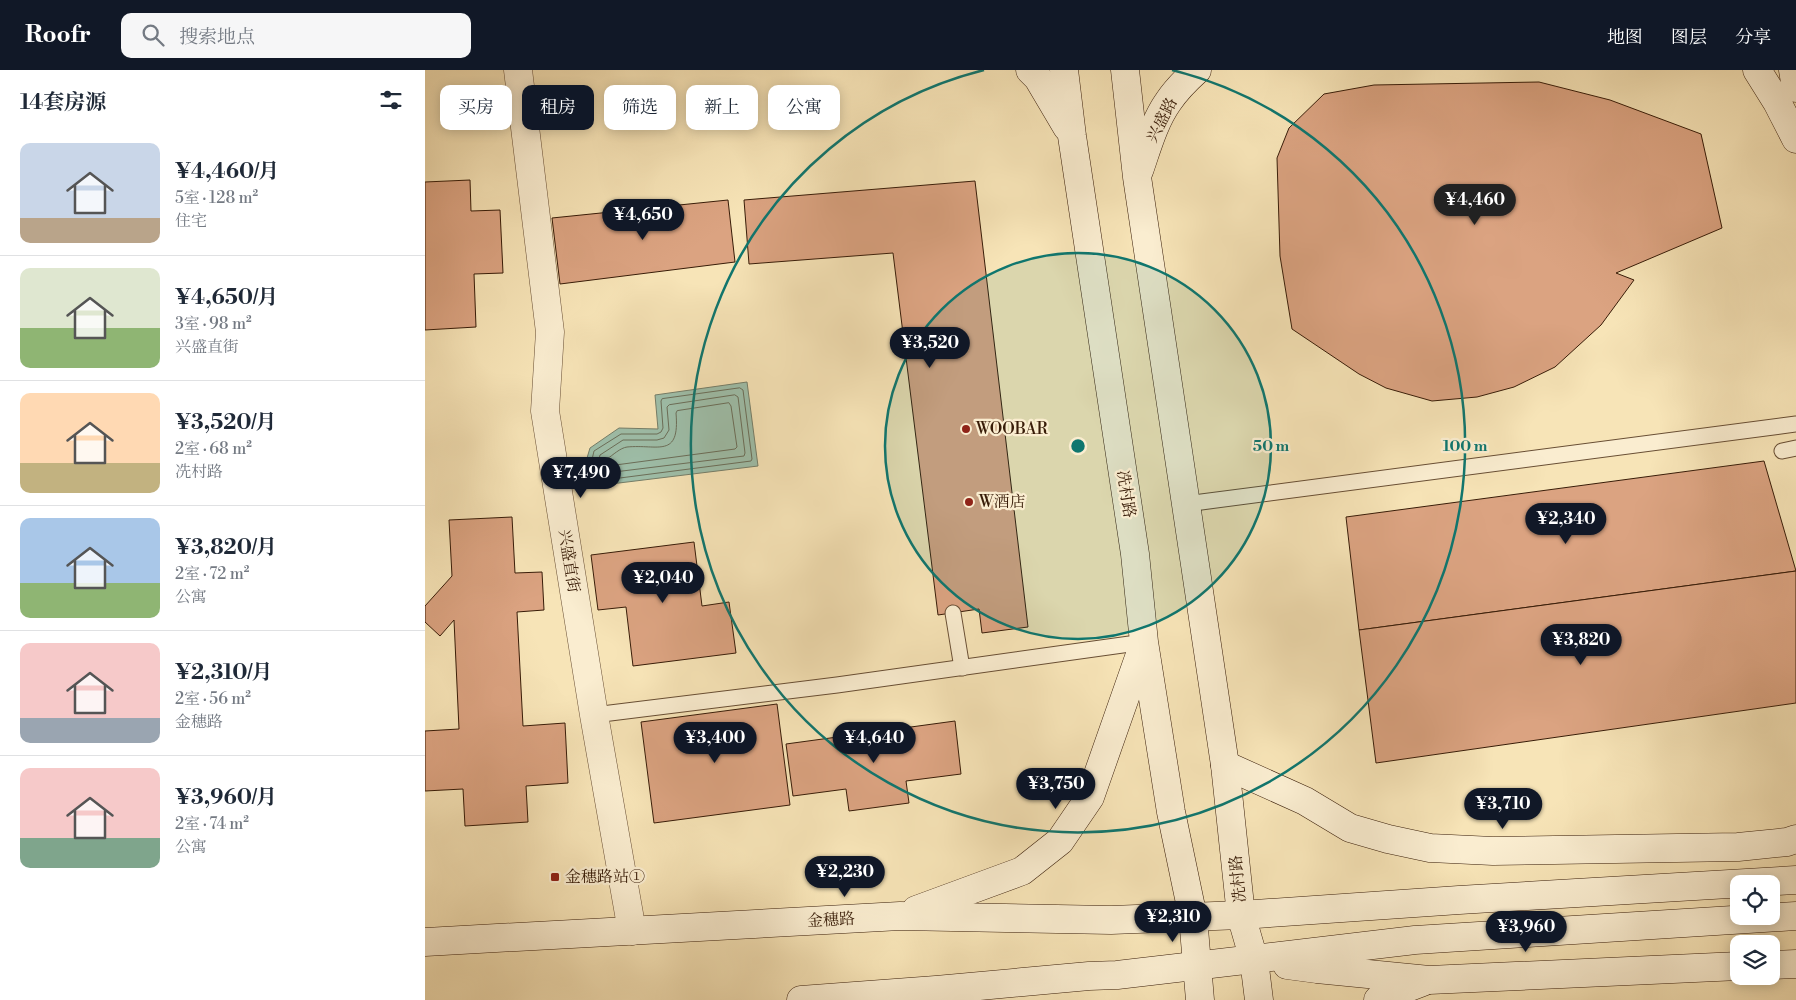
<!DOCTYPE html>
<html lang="zh">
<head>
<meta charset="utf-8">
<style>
  body { margin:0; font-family:"Libre Bodoni","Noto Serif SC",serif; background:#f6f6f7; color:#1f2937; height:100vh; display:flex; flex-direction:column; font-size:19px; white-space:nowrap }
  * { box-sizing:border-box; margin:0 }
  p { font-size:16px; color:#747a83 }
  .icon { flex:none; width:28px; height:28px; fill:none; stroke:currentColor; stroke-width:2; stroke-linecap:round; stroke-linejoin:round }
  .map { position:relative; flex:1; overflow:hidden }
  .sheet { display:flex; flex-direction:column; background:#fff; width:425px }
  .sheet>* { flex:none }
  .guide { position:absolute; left:15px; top:15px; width:475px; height:45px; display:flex; gap:10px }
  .tools { position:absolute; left:1305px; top:805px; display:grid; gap:10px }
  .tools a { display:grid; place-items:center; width:50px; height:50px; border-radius:10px; background:#fff; box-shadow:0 2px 12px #0003; font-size:25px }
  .price { position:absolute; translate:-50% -42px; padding:0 11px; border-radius:18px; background:#111827; color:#fff; font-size:16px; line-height:32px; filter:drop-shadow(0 1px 2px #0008) }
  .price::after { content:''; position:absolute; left:50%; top:30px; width:15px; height:11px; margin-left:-8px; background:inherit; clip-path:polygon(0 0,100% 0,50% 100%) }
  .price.on { background:#222; color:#fff }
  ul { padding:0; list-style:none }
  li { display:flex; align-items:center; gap:15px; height:125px; padding:0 20px }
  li+li { border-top:1px solid #e0e1e3 }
  li span { display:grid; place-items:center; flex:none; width:140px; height:100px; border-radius:10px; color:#555 }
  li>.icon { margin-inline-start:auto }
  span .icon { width:60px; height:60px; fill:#fffc; stroke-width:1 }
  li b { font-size:21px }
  h2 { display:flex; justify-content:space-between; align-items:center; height:60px; padding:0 20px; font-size:21px }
  .tag { padding:0 18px; border-radius:10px; background:#fff; box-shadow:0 2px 12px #0003; font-size:18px; line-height:45px }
  .tag.on { background:#111827; color:#fff }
  header { display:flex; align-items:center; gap:30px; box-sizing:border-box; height:70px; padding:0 25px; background:#111827; color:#fff }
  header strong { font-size:24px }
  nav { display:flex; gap:28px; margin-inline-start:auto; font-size:18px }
  .search { width:350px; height:45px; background:#f6f6f7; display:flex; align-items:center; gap:12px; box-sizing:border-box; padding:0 18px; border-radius:10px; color:#747a83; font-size:19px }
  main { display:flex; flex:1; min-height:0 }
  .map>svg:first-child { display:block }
  .water { fill:#9ebfaa; stroke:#757e69 }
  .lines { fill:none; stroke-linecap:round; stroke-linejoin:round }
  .shore { stroke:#6b6e59; stroke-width:1 }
  .building { fill:#dba381; stroke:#381c08 }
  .lane-casing { stroke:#684e34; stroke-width:17 }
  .street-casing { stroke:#684e34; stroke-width:29 }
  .secondary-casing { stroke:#381c08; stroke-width:29 }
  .lane { stroke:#faedd0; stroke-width:15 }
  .street { stroke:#faedd0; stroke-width:28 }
  .secondary { stroke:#faedd0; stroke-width:28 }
  .ring { fill:none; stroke:#0f766e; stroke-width:2.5 }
  .poi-dot { fill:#8f2418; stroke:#faedd0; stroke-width:2 }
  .labels { text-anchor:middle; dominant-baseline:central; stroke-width:4.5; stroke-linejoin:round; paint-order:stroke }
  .street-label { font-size:16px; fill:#381c08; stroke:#faedd0 }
  .poi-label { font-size:16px; fill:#381c08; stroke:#faedd0; text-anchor:start }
  .centre { fill:#0f766e; stroke:#faedd0; stroke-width:2.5 }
  .ring-label { font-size:15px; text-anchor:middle; font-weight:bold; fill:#0f766e; stroke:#faedd0; stroke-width:4.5; stroke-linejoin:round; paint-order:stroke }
</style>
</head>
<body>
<header>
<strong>Roofr</strong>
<div class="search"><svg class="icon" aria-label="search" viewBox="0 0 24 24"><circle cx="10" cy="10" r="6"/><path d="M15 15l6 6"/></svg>搜索地点</div>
<nav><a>地图</a><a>图层</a><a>分享</a></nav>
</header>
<main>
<section class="sheet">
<h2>14套房源<svg class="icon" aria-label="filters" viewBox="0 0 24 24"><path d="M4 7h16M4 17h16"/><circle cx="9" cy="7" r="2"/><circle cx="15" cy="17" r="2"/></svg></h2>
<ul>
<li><span style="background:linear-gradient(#c9d6e8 75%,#b9a48a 0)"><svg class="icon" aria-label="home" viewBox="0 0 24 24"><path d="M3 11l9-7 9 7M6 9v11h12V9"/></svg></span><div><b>¥4,460/月</b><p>5室 · 128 m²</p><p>住宅</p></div></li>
<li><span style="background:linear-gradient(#dfe7d0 60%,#8fb573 0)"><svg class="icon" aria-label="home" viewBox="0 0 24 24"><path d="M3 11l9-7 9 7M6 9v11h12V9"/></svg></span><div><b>¥4,650/月</b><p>3室 · 98 m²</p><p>兴盛直街</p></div></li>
<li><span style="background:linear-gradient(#ffd9b3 70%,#c2b280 0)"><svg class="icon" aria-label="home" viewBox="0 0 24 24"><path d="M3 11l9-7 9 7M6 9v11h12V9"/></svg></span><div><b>¥3,520/月</b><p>2室 · 68 m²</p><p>冼村路</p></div></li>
<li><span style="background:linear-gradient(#a9c7e8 65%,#8fb573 0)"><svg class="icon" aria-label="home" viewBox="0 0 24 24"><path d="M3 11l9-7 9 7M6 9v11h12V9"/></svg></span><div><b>¥3,820/月</b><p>2室 · 72 m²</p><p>公寓</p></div></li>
<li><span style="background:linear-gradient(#f6c9c9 75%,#9aa5b1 0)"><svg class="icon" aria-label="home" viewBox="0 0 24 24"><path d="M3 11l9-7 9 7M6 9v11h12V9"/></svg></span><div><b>¥2,310/月</b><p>2室 · 56 m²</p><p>金穗路</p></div></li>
<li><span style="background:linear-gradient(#f6c9c9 70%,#7fa58c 0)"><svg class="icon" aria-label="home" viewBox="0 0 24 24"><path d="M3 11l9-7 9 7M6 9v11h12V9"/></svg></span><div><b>¥3,960/月</b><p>2室 · 74 m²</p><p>公寓</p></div></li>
</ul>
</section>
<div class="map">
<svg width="1371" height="930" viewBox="0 0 1371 930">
  <rect width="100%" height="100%" fill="#f7e4b7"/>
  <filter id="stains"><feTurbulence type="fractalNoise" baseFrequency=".004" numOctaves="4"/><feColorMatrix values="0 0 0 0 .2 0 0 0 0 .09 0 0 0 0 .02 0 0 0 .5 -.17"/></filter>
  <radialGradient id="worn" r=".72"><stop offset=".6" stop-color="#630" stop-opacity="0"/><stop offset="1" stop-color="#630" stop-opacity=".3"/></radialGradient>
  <path class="water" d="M322 312 333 396 153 418 165 378 194 358 233 359 230 325Z"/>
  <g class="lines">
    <g class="shore">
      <path d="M315 318 318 320 327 389 326 391 164 412 162 411 169 381 196 364H232L236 362 238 358 236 331 237 329Z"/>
      <path d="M310 325 313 327 320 383 319 386 173 404 170 403 175 385 198 370H232L239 368 244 360 242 337 244 335Z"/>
      <path d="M304 333 306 336 312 377 310 379 183 396 180 394 182 389C188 385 195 378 202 377 233 374 255 389 251 343L252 341Z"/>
    </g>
  </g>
  <g class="building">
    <path d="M1114 12 1185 30 1276 64 1297 158 1191 203 1209 210 1176 255 1130 297 1089 317 1052 327 1007 331 961 318 934 304 867 259 855 186 852 88 864 58 899 24 949 15Z"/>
    <path d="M45 110 46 141 75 140 78 203 49 204 51 257 0 260V112Z"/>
    <path d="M550 111 603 557 557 563 554 539 513 545 468 183 324 194 319 130Z"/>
    <path d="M303 130 310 192 135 214 127 148Z"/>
    <path d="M1339 391 1371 501 934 560 921 447Z"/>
    <path d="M87 447 90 503 117 502 119 540 92 542 98 656 140 653 143 713 101 716 103 752 40 756 38 719 0 721V661L34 659 29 550 15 566 0 552V536L27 506 24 450Z"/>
    <path d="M269 472 277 536 304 532 311 583 208 596 201 537 173 540 166 485Z"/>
    <path d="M1371 501V633L951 693 934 560Z"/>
    <path d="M352 634 365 735 229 753 216 652Z"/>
    <path d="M530 651 536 704 481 711 484 733 424 741 421 719 368 726 361 674Z"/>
  </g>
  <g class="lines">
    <g class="lane-casing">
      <g id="lane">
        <path d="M1357 381 1371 378"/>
        <path d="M761 434 1371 354"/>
        <path d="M528 543 537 598"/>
        <path d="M169 645 412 615 719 572"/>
      </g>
    </g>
    <g class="street-casing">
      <path id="street" d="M93 0 125 262 120 341 169 645 207 861"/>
    </g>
    <g class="secondary-casing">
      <g id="secondary">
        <path d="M605 0 613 8 642 57"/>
        <path d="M639 0 647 66 710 484 719 572 746 742 768 847 775 930"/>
        <path d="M700 0 712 107 800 695 816 845 829 890 834 930"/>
        <path d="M1332 0 1352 32 1371 69"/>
        <path d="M1368 0 1371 18"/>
        <path d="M714 101C722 78 729 52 743 32 751 20 761 10 772 0"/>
        <path d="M800 695 880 731 925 758 963 769 1005 778 1068 781 1313 777 1362 772 1371 769"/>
        <path d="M491 840 597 801 635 771 665 727 718 576"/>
        <path d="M0 872 475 846 686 850 816 845 1034 830 1371 810"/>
        <path d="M862 895 892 899 1004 910 1314 896"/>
        <path d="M1346 895 1371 894"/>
        <path d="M376 930 511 920 664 906 692 905 990 870 1371 846"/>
        <path d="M953 930 955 928 998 912"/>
      </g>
    </g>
    <use href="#lane" class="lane"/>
    <use href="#street" class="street"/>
    <use href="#secondary" class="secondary"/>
  </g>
  <circle cx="653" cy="376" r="193" fill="#0f766e" fill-opacity=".12"/>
  <g class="ring">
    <circle cx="653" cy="376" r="193"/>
    <path d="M747 0A387 387 0 1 1 559 0"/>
  </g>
  <g class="poi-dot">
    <circle cx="541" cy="359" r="5"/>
    <circle cx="544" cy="432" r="5"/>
    <rect x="125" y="802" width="10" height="10" rx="2.5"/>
  </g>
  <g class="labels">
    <g class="street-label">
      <text transform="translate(737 50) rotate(-63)">兴盛路</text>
      <text transform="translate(701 424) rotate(81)">冼村路</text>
      <text transform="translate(144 491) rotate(81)">兴盛直街</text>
      <text transform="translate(813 809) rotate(-96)">冼村路</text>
      <text transform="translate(406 850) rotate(-3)">金穗路</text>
    </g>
    <g class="poi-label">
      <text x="551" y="359">WOOBAR</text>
      <text x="554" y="432">W酒店</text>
      <text x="140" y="807">金穗路站①</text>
    </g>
  </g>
  <circle cx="653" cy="376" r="8" class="centre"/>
  <g class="ring-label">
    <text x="846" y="381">50 m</text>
    <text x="1040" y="381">100 m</text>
  </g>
  <rect width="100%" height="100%" filter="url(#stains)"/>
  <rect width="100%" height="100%" fill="url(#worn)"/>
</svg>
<div class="tools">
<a><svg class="icon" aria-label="locate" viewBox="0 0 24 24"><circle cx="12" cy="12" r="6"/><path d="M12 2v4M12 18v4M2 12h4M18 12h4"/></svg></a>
<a><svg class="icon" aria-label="layers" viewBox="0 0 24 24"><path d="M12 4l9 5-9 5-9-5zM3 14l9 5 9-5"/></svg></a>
</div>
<b class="price on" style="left:1050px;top:156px">¥4,460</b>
<b class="price" style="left:218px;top:171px">¥4,650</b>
<b class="price" style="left:505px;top:299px">¥3,520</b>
<b class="price" style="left:156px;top:429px">¥7,490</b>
<b class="price" style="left:1141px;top:475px">¥2,340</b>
<b class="price" style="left:238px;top:534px">¥2,040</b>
<b class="price" style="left:1156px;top:596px">¥3,820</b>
<b class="price" style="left:290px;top:694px">¥3,400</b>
<b class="price" style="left:449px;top:694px">¥4,640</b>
<b class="price" style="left:631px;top:740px">¥3,750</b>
<b class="price" style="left:1078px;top:760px">¥3,710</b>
<b class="price" style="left:420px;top:828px">¥2,230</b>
<b class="price" style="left:748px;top:873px">¥2,310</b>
<b class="price" style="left:1101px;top:883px">¥3,960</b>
<div class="guide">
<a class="tag">买房</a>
<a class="tag on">租房</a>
<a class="tag">筛选</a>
<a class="tag">新上</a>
<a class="tag">公寓</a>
</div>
</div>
</main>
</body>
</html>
